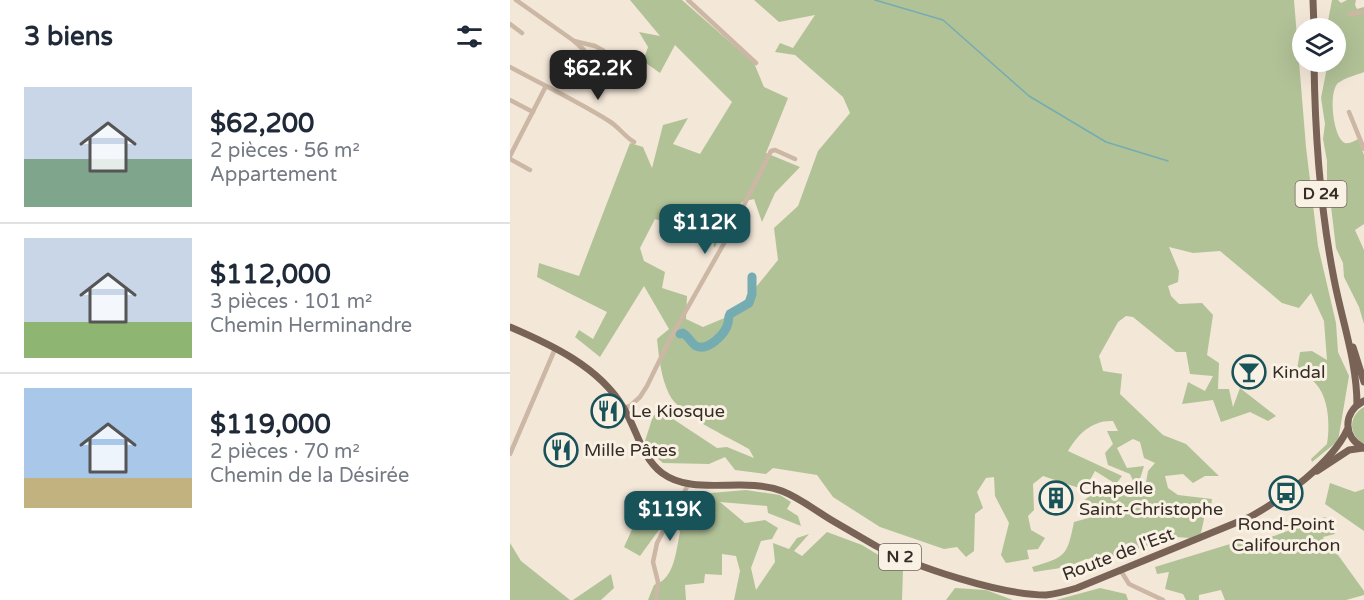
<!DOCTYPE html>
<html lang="fr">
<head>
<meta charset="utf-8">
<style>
  body { margin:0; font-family:"Varela Round",sans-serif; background:#f6f6f7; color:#1f2937; height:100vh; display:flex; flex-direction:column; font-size:22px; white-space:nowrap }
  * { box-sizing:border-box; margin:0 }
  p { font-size:20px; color:#747a83 }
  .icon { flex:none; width:33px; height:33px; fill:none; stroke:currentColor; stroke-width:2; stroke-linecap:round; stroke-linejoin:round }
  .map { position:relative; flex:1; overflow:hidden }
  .drawer { display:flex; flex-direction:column; background:#fff; width:510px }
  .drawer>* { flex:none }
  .tools { position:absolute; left:782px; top:18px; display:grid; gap:12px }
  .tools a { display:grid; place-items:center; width:54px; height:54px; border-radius:50%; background:#fff; box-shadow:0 6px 24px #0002; font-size:30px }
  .price { position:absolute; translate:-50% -51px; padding:0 14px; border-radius:12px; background:#19535a; color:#fff; font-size:20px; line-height:39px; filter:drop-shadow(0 2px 3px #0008) }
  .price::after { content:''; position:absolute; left:50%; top:36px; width:18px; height:14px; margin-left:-9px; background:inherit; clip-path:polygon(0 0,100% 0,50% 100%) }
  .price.selected { background:#222; color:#fff }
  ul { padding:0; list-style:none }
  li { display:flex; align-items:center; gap:18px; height:150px; padding:0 24px }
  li+li { border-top:2px solid #e0e1e3 }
  li span { display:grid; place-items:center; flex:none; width:168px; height:120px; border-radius:0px; color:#555 }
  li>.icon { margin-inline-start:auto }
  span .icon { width:72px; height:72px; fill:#fffc; stroke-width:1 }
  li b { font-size:26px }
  h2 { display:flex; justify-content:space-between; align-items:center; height:72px; padding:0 24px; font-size:26px }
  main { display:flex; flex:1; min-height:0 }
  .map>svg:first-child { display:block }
  .green { fill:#b2c297 }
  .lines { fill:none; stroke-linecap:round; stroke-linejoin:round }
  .stream { stroke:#75acb1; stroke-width:1.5 }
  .river { stroke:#75acb1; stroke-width:9 }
  .minor { stroke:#cbb7a4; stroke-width:4.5 }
  .primary { stroke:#796356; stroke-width:7 }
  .labels { text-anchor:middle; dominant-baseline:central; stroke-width:6; stroke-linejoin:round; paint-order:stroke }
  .shield { fill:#faf1e5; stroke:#71675f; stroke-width:1.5 }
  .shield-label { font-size:16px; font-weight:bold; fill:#362c26 }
  .poi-label { font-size:18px; fill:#362c26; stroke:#faf1e5; text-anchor:start }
  .street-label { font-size:18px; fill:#362c26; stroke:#faf1e5 }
</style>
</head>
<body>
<main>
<section class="drawer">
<h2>3 biens<svg class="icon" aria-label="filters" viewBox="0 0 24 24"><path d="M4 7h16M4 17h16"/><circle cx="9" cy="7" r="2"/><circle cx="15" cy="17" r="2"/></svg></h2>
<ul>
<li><span style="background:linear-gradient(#c9d6e8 60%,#7fa58c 0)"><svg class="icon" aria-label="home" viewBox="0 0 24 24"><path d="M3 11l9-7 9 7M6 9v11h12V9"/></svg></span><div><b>$62,200</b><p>2 pièces · 56 m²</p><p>Appartement</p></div></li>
<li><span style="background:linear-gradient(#c9d6e8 70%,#8fb573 0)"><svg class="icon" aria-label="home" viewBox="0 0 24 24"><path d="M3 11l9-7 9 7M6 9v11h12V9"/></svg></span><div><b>$112,000</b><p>3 pièces · 101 m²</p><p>Chemin Herminandre</p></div></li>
<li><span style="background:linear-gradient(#a9c7e8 75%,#c2b280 0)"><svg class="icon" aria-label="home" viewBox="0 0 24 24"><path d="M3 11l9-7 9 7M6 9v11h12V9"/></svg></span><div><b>$119,000</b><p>2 pièces · 70 m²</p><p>Chemin de la Désirée</p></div></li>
</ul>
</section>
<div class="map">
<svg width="854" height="600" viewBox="0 0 854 600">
  <rect width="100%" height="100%" fill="#f3e7d8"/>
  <g class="green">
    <path d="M120 0H172L244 63 254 87 278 98 256 153 290 167 265 193 252 222 244 199 232 202 204 248 202 232 176 221 161 224 145 219 130 248 134 261 155 272 152 288 177 296 176 319 193 327 224 314 268 260 264 228 288 206 308 151 340 113 333 97 285 55 265 52 270 43 283 48 305 15 269 22 244 0H784L796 147 808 246 826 323 828 352 839 376 828 441 802 462 801 459 817 444C820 426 819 398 806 384 801 378 793 374 787 369L790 352 802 351 817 360 814 321 801 293 789 308 772 303 710 251 683 253 659 247 669 271 668 282 658 286 661 296 669 304 692 303 703 315 697 355 709 363 708 389H719L723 407 730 388 766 416 758 421 740 412 711 422 703 400 672 404 678 382 695 391 703 376 680 374 676 352H666L623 317 616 316 608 322 589 356 593 371 612 374 610 394 653 435 676 444 709 476H695L683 483 673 474 655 476 658 488 668 495 702 499 701 506 693 510 694 519 691 533 680 538 666 537 596 558 576 559 557 567 524 572 522 567C556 557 557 556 564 522L582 517 567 506 596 483 600 496 616 489 624 497 635 488 638 471 645 463 634 458 630 442 623 439 607 448 617 468 634 466 630 479 624 483 620 474 598 465 595 453 603 444 597 431H608L603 421C582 420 568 434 558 451L612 476 606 484 585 471 580 480 569 488 533 476 523 484 524 510 518 516 521 530 535 538 528 549 517 550 519 559 496 563 491 555 499 523 485 496 484 477 476 478 467 492 473 508 465 514 464 551 456 557 447 547 434 549 370 527 323 497 307 475 263 468 256 474 225 470 215 457 199 464 153 463 141 453 135 441 143 416 151 411 207 448 217 447 244 458 239 449C218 437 169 415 159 394 151 377 149 358 147 339L159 329 134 286 90 357 65 337 69 330 83 339 97 312 27 277 29 263 69 276 120 143 133 147 142 168 153 125 178 118 163 144 190 154 222 102 165 45 150 73 133 61 138 47 129 32 150 36Z"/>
    <path d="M822 0H828L831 3 837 0H846L845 5 847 9 854 7V72C846 75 835 78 828 83 818 92 823 138 835 143 840 144 844 141 848 139L854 155V224L845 230 854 250V324L849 307 834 277 833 263 826 248 820 198 817 190V161L813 139 815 124 811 98 818 62H825V28H820L818 21Z"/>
    <path d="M854 407V444C838 435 838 416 854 407Z"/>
    <path d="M820 483 845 492 854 489V531L815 504Z"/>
    <path d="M236 490 270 495 281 502 277 509 288 516 291 526 258 513 257 506 210 502 235 523 255 520 268 528 262 539 251 541 241 568 246 590 265 562 263 543 279 549 287 538 299 534 284 551 292 556 317 532 352 545 393 570 392 600H224L230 571 226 556 212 554V575L195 574 194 583 175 585 176 600H138L144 585C165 579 166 550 170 532L163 519 177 495Z"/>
    <path d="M155 496 162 505 151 527 130 556 114 547 131 510 148 507Z"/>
    <path d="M815 517 825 534 813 537 818 550 828 555 854 591V595L836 600H715L711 590 689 595V600H676L673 594 655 589 659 572 647 574 645 567 720 544 764 536Z"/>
    <path d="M0 543 11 561 60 600H0Z"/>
    <path d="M101 574 104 588 91 600H63Z"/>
    <path d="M445 588 476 590 503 600H436Z"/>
    <path d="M590 588 616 594 618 600H546Z"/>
  </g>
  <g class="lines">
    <path class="stream" d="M365 0 433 20 519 96 596 142 658 161"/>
    <path class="river" d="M170 334 173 333C178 336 182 344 186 346 198 352 216 333 218 323 219 320 218 317 220 314L239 303 242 294V277"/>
    <g class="minor">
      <path d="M6 0 64 41 85 46 94 51 105 71"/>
      <path d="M178 0 246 63"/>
      <path d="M840 14 854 12"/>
      <path d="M0 24 12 33"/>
      <path d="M64 41 74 50"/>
      <path d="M0 67C33 85 67 101 99 121 109 127 114 136 124 142"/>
      <path d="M0 100 23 112"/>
      <path d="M839 112 854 149"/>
      <path d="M0 156 36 86"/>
      <path d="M0 159 20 170"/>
      <path d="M114 408 120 406 130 397 137 386 161 337 221 231 261 151 265 150 285 159"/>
      <path d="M0 454 45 349"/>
      <path d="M611 571 619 584 653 600"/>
      <path d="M146 600 148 582 143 562 147 543 178 485"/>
    </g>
    <g class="primary">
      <path d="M803 0 804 28"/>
      <path d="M804 62C805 134 810 208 824 279 832 321 847 362 847 405"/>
      <path d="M0 327C42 345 89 367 113 407 127 429 131 457 152 473 184 497 233 476 272 491 290 498 306 511 323 521 337 529 352 538 366 546 405 567 491 595 536 595 546 594 557 591 567 588L740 517C772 499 822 463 837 430"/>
      <path d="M843 347 854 382"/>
      <path d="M854 401C832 412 833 438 854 448"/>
      <path d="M807 471 839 450 853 448"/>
    </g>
  </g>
  <defs>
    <g id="bar-ring" transform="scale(1.725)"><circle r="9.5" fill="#faf1e5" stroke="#19535a" stroke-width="1.5"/><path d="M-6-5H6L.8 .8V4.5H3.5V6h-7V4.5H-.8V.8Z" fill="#19535a"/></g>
    <g id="restaurant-ring" transform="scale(1.725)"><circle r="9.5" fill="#faf1e5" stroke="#19535a" stroke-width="1.5"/><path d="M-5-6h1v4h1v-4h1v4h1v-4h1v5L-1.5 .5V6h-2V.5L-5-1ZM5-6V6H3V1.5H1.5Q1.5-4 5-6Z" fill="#19535a"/></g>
    <g id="bus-ring" transform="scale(1.725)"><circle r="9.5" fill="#faf1e5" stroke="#19535a" stroke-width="1.5"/><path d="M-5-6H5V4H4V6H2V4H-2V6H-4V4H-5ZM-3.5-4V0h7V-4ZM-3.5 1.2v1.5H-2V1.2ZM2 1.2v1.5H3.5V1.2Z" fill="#19535a"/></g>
    <g id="building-ring" transform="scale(1.725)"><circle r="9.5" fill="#faf1e5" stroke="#19535a" stroke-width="1.5"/><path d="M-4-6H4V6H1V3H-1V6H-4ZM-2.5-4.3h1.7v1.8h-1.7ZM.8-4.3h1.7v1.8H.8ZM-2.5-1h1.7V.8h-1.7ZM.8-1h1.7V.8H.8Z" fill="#19535a"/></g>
  </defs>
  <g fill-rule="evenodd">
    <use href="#bar-ring" x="739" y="372"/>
    <use href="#restaurant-ring" x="98" y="411"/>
    <use href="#restaurant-ring" x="51" y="450"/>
    <use href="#bus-ring" x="776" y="493"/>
    <use href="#building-ring" x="546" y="498"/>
  </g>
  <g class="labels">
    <g class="shield">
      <rect x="785.5" y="181" width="51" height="26" rx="4.5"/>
      <rect x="369" y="544" width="42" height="26" rx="4.5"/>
    </g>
    <g class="shield-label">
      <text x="811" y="194">D 24</text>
      <text x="390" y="557">N 2</text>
    </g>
    <g class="poi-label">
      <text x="762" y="372">Kindal</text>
      <text x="121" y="411">Le Kiosque</text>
      <text x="74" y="450">Mille Pâtes</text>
      <text x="569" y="488">Chapelle<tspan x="569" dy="21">Saint-Christophe</tspan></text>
      <text x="776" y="524" text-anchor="middle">Rond-Point<tspan x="776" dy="21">Califourchon</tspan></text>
    </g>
    <g class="street-label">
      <text transform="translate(608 554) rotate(-21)">Route de l'Est</text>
    </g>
  </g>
</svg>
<div class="tools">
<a><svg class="icon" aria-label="layers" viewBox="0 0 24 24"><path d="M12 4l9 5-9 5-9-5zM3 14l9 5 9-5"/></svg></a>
</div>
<b class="price selected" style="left:88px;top:101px">$62.2K</b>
<b class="price" style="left:195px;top:255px">$112K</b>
<b class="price" style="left:160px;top:542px">$119K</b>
</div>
</main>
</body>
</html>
